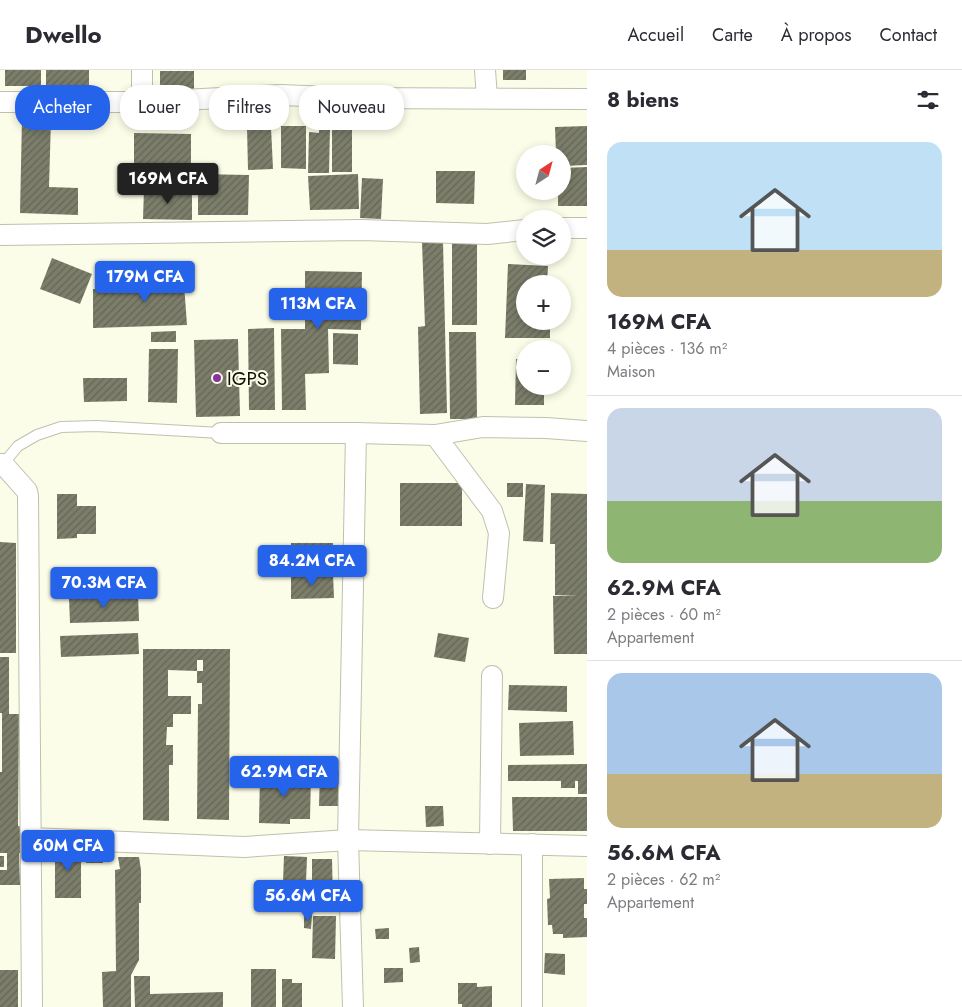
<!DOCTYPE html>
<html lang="fr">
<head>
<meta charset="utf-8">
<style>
  body { margin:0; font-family:Jost,sans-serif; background:#f2f2f3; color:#2b2b33; height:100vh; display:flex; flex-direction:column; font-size:19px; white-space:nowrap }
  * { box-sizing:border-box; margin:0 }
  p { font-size:16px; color:#7c7c81 }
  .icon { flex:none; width:28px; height:28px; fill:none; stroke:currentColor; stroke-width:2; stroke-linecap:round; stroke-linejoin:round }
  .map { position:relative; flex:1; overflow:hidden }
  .drawer { display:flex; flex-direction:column; background:#fff; width:375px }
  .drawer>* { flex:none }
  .hud { position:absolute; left:15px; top:15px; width:475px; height:45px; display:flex; gap:10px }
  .needle { width:32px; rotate:36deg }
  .fabs { position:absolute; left:516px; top:75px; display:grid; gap:10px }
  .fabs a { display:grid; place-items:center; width:55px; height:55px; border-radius:50%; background:#fff; box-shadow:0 2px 8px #0003; font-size:25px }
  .price { position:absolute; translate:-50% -42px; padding:0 11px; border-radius:5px; background:#2563eb; color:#fff; font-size:16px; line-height:32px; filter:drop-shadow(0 1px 2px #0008) }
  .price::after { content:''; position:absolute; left:50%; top:30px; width:15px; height:11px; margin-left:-8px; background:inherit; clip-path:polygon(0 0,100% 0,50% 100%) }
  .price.on { background:#222; color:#fff }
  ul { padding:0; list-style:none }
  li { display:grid; align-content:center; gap:10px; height:265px; padding:0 20px }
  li+li { border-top:1px solid #e1e1e2 }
  li span { display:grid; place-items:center; height:155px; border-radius:15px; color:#555 }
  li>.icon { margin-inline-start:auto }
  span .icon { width:90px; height:90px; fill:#fffc; stroke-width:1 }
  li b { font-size:21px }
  h2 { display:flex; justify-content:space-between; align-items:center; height:60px; padding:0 20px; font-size:21px }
  .pill { padding:0 18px; border-radius:20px; background:#fff; box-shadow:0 2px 8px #0003; font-size:18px; line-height:45px }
  .pill.on { background:#2563eb; color:#fff }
  header { display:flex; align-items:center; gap:30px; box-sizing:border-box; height:70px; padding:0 25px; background:#fff; border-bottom:1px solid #e1e1e2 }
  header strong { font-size:24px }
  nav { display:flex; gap:28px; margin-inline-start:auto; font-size:18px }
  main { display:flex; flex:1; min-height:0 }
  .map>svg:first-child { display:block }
  .building { fill:url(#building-hatch) }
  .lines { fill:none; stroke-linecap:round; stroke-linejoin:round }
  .lane-casing { stroke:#bfc1ad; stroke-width:12 }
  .street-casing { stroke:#bfc1ad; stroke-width:22 }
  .lane { stroke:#fff; stroke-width:10 }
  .street { stroke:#fff; stroke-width:20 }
  .poi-dot { fill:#8933a0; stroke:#fbfde8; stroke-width:2 }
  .labels { text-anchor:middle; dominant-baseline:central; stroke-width:4; stroke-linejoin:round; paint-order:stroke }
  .poi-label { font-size:19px; fill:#0f0f08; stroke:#fbfde8; text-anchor:start }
</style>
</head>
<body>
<header>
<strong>Dwello</strong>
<nav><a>Accueil</a><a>Carte</a><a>À propos</a><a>Contact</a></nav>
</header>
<main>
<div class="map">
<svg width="587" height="937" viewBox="0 0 587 937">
  <defs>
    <pattern id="building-hatch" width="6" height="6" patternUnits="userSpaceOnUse" patternTransform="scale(1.25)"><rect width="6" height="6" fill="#7c7e6b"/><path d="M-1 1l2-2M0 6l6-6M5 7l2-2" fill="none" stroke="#646656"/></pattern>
  </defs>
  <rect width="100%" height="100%" fill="#fbfde8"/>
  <g class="building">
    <rect x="5" y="0" width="36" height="16"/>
    <rect x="46" y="0" width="43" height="22"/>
    <rect x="503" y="0" width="23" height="10"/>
    <rect x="160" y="1" width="34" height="26"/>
    <path d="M22 48 51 49 49 117 78 118V145L20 143Z"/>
    <path d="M281 56H306V99L281 98Z"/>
    <path d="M587 56V95L562 96V84H556L555 57Z"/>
    <path d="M247 57H271L273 99 248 100Z"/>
    <path d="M319 57H330L329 103H308L309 62 319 63Z"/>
    <rect x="332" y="58" width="20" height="44"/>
    <path d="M134 63 191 64V94L134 93Z"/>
    <path d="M587 97V136H558V121H562V98Z"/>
    <rect x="136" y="101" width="59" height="16"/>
    <path d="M436 101H475L474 134 436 133Z"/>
    <path d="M198 104 249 105 248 145H198Z"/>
    <path d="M358 104 359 139 310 140 308 106Z"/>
    <path d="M362 108 383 109 381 149 360 148Z"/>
    <path d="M144 119 192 120V150L143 149Z"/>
    <rect x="452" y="171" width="25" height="84"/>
    <path d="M422 172H443L447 343 420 344 418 257 425 256Z"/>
    <path d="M52 188 92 204 80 234 40 219Z"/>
    <path d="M508 194 548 196 547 214H525V251H550V268H505Z"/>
    <path d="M191 198 192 213 184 214 187 255 93 258V219L148 221V211H154V199Z"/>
    <path d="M305 201 362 202 361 260 328 259 329 303 305 304 306 340H282L281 259H305Z"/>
    <path d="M274 258 275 340H249L248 259Z"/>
    <path d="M176 261V272H151V262Z"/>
    <path d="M449 262H476L477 349H450Z"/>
    <path d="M333 263 358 264V295L333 294Z"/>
    <path d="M238 269 240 346 196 347 194 270Z"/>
    <path d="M149 279H178L177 333 148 332Z"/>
    <path d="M516 289H525V316H544V335H515Z"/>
    <path d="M83 308H127V331L84 332Z"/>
    <rect x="400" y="413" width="62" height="43"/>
    <rect x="507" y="413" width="16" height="14"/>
    <path d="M526 414 545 415 543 472 523 471Z"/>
    <path d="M551 423 587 424V584H554L553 526 578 525H555V474H550Z"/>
    <path d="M57 424H77V436H96V464H77V468L57 469Z"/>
    <path d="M0 472 16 473V583H0Z"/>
    <path d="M291 473H333V498L291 499Z"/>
    <path d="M333 504 334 528 291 529V505Z"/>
    <path d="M138 525 139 551 70 553 69 528Z"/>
    <path d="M138 563 139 584 61 587 60 566Z"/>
    <path d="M438 563 469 568 465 592 434 587Z"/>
    <path d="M143 579H230L229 750 197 749 198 634H202V613H197V601H203V590H197V601L168 600V626H191V644H173V657H167L166 675H173V695H169V751L143 750Z"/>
    <path d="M0 587H9V644H19L18 756 23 757V783H19L20 815H0V800H7V783H0V702H2V643H0Z"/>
    <path d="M509 615 567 616V642L508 640Z"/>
    <path d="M573 651 574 685 520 686 519 653Z"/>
    <path d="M587 694V724H578V711H575V718H561V711H508V695Z"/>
    <path d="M320 700 344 701V736H319Z"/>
    <path d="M260 704 311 705 310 749H290V754L259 753Z"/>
    <path d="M512 727H587V761H513Z"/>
    <path d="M425 736H443L444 756 426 757Z"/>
    <path d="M55 776 81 777V828H55Z"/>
    <path d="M86 778H104L103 793H86Z"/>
    <rect x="0" y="786" width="4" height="11"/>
    <path d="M284 786 307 787 306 812H283Z"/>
    <path d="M118 787H139L141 800V833H139V890L131 905V937H103L102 902 116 901 115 800 120 799Z"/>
    <path d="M312 789H332L333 833H312Z"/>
    <path d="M584 808V819H587V834H584V848H587V867L563 868V864H553L552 855H548L547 829 550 828 549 809Z"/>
    <path d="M304 845H312L311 859 304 858Z"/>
    <path d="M313 846H336L335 889 312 888Z"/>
    <path d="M389 858V869H376L375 859Z"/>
    <path d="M419 877 420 892 410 893 409 878Z"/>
    <path d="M545 883 565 884V905L544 903Z"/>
    <path d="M384 898H403V912L384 913Z"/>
    <rect x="251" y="899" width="25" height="38"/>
    <rect x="0" y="900" width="18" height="37"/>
    <path d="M134 906H150V924L223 922V937H135Z"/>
    <path d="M282 909H292V913H302V937H282Z"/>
    <path d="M458 913H477V917L492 916V937H462V934H458Z"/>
  </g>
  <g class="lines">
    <g class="lane-casing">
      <path id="lane" d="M3 394 18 376 37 365 61 357 96 356 221 363"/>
    </g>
    <g class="street-casing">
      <g id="street">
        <path d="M485 0 487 28"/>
        <path d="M0 32H142L281 25 355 28 587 29"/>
        <path d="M142 32V0"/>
        <path d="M562 158H587"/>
        <path d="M0 165 361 160 487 164 525 160"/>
        <path d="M221 363H356L435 365 483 357 546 358 587 361"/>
        <path d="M435 365 492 441 499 463 493 528"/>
        <path d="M0 394H3L27 421 28 426 32 937"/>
        <path d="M31 768 244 777 348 770 587 776"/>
        <path d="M490 774 492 606"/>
        <path d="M532 774V937"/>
        <path d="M353 937 348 770 356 363"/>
      </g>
    </g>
    <use href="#lane" class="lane"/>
    <use href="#street" class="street"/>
  </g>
  <circle class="poi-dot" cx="217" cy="308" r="5"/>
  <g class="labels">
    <g class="poi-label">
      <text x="227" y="308">IGPS</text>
    </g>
  </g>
</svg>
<div class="fabs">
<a><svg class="needle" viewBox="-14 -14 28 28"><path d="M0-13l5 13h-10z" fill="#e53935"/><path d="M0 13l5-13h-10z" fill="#7c7c81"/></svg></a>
<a><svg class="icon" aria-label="layers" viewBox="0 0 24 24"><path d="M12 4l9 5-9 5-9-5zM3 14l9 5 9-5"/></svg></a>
<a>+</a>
<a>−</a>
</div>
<b class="price on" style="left:168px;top:135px">169M CFA</b>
<b class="price" style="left:145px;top:233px">179M CFA</b>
<b class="price" style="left:318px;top:260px">113M CFA</b>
<b class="price" style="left:312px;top:517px">84.2M CFA</b>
<b class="price" style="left:104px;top:539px">70.3M CFA</b>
<b class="price" style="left:284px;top:728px">62.9M CFA</b>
<b class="price" style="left:68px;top:802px">60M CFA</b>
<b class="price" style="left:308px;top:852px">56.6M CFA</b>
<div class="hud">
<a class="pill on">Acheter</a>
<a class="pill">Louer</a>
<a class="pill">Filtres</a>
<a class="pill">Nouveau</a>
</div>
</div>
<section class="drawer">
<h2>8 biens<svg class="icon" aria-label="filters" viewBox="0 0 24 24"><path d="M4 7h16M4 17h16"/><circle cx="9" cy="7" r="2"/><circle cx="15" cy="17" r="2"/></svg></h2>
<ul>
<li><span style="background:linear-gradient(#bfe0f5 70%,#c2b280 0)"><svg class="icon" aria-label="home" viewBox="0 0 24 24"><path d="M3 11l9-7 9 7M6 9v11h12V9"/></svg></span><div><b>169M CFA</b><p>4 pièces · 136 m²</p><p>Maison</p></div></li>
<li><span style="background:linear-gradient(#c9d6e8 60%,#8fb573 0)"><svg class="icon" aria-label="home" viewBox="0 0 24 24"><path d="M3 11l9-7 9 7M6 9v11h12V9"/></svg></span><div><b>62.9M CFA</b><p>2 pièces · 60 m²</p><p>Appartement</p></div></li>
<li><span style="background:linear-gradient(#a9c7e8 65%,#c2b280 0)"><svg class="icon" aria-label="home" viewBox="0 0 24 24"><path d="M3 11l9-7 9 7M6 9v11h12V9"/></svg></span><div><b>56.6M CFA</b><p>2 pièces · 62 m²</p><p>Appartement</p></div></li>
</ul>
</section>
</main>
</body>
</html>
